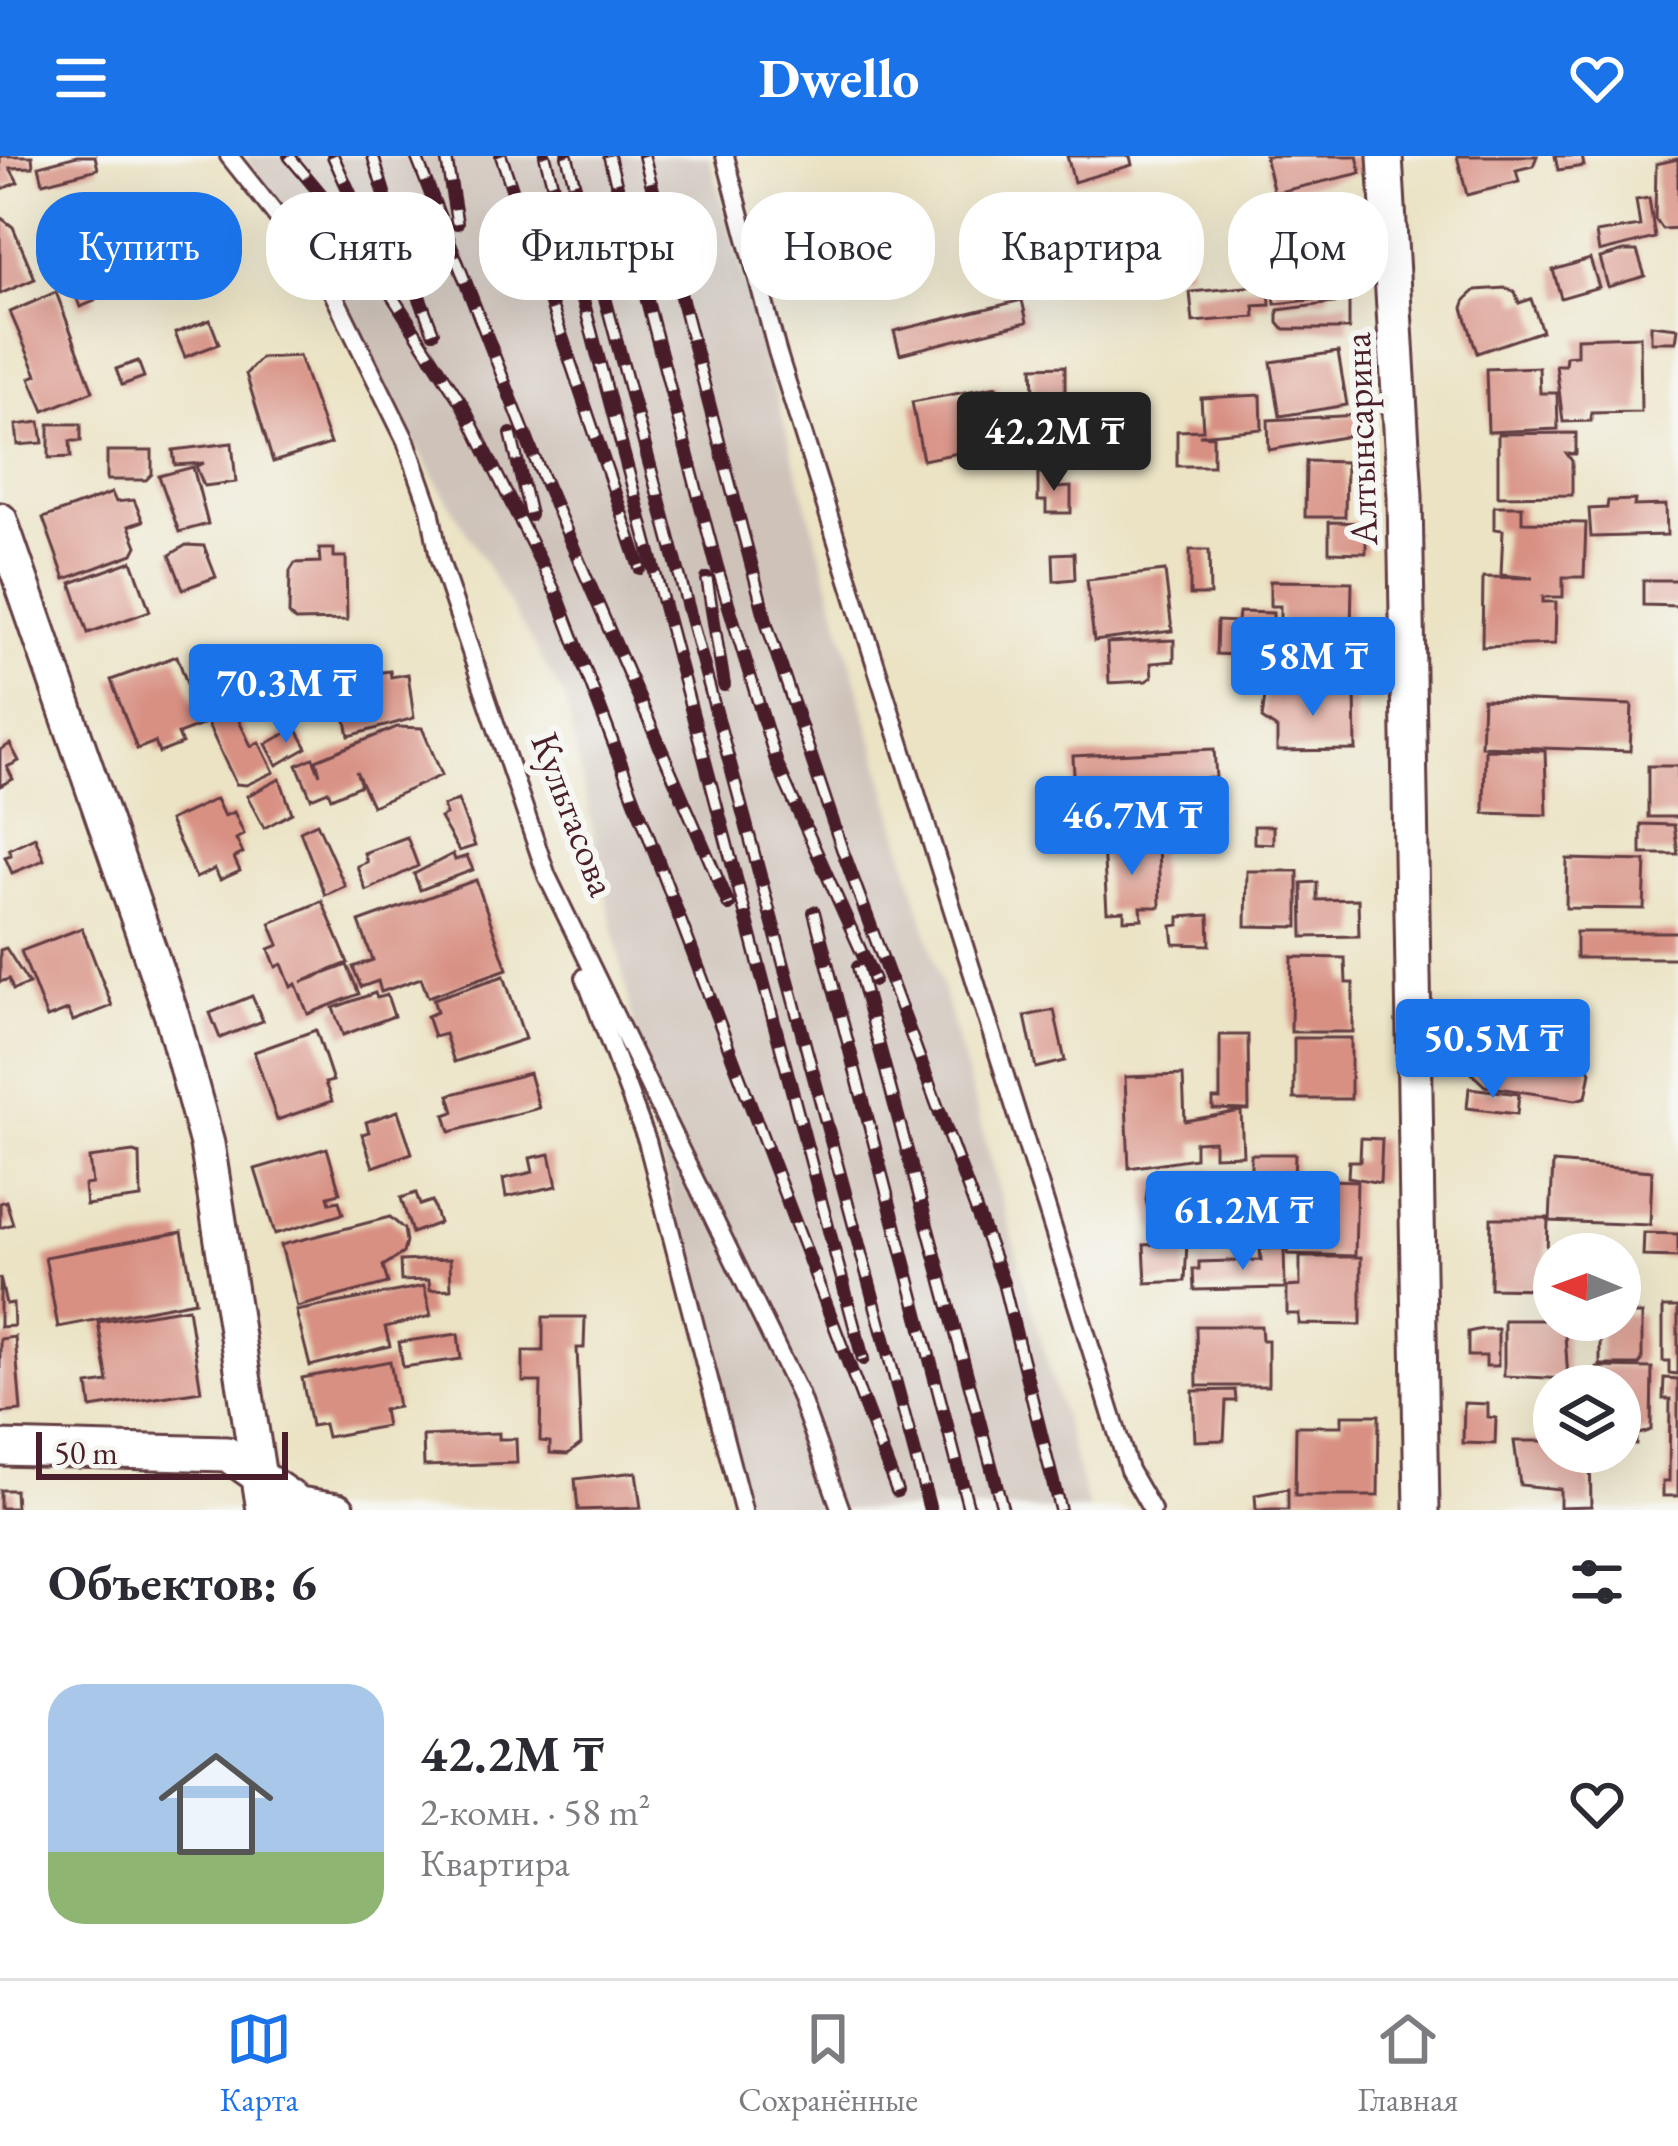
<!DOCTYPE html>
<html lang="ru">
<head>
<meta charset="utf-8">
<style>
  body { margin:0; font-family:"EB Garamond",serif; background:#f2f2f3; color:#2b2b33; height:100vh; display:flex; flex-direction:column; font-size:45px; white-space:nowrap }
  * { box-sizing:border-box; margin:0 }
  p { font-size:39px; color:#7c7c81 }
  .icon { flex:none; width:66px; height:66px; fill:none; stroke:currentColor; stroke-width:2; stroke-linecap:round; stroke-linejoin:round }
  .map { position:relative; height:1354px; overflow:hidden }
  .sheet { display:flex; flex-direction:column; background:#fff; flex:1 }
  .sheet>* { flex:none }
  .hud { position:absolute; left:36px; top:36px; width:1608px; height:108px; display:flex; gap:24px }
  .needle { width:78px; rotate:271deg }
  .buttons { position:absolute; left:1533px; top:1077px; display:grid; gap:24px }
  .buttons a { display:grid; place-items:center; width:108px; height:108px; border-radius:50%; background:#fff; box-shadow:0 12px 48px #0002; font-size:60px }
  .scale { position:absolute; left:36px; bottom:30px; width:252px; box-sizing:border-box; padding-left:12px; border:6px solid #4a1f2b; border-top:0; font-size:33px; line-height:42px; white-space:nowrap; color:#4a1f2b; -webkit-text-stroke:9px #f6f6f2; paint-order:stroke }
  .price { position:absolute; translate:-50% -102px; padding:0 27px; border-radius:12px; background:#1a73e8; color:#fff; font-size:39px; line-height:78px; filter:drop-shadow(0 3px 6px #0008) }
  .price::after { content:''; position:absolute; left:50%; top:72px; width:36px; height:27px; margin-left:-18px; background:inherit; clip-path:polygon(0 0,100% 0,50% 100%) }
  .price.active { background:#222; color:#fff }
  ul { padding:0; list-style:none }
  li { display:flex; align-items:center; gap:36px; height:300px; padding:0 48px }
  li span { display:grid; place-items:center; flex:none; width:336px; height:240px; border-radius:36px; color:#555 }
  li>.icon { margin-inline-start:auto }
  span .icon { width:144px; height:144px; fill:#fffc; stroke-width:1 }
  li b { font-size:51px }
  h2 { display:flex; justify-content:space-between; align-items:center; height:144px; padding:0 48px; font-size:51px }
  .chip { padding:0 42px; border-radius:48px; background:#fff; box-shadow:0 12px 48px #0002; font-size:42px; line-height:108px }
  .chip.active { background:#1a73e8; color:#fff }
  header { display:flex; justify-content:space-between; align-items:center; height:156px; padding:0 48px; background:#1a73e8; color:#fff; font-size:54px; font-weight:700 }
  .menu { display:flex; justify-content:space-around; align-items:center; height:168px; border-top:3px solid #e1e1e2; background:#fff; font-size:33px; color:#7c7c81 }
  .menu a { display:grid; justify-items:center; gap:6px }
  .menu .active { color:#1a73e8 }
  .map>svg:first-child { display:block }
  .industrial { fill:#cec2b9 }
  .building { fill:#d89083 }
  .lines { fill:none; stroke-linecap:round; stroke-linejoin:round }
  .lane-casing { stroke:#623c42; stroke-width:22 }
  .street-casing { stroke:#623c42; stroke-width:39 }
  .lane { stroke:#fff; stroke-width:16 }
  .street { stroke:#fff; stroke-width:33 }
  .rail-casing { stroke:#4a1f2b; stroke-width:14 }
  .rail { stroke:#f6f6f2; stroke-width:9; stroke-dasharray:27; stroke-linecap:butt }
  .labels { text-anchor:middle; dominant-baseline:central; stroke-width:12; stroke-linejoin:round; paint-order:stroke }
  .street-label { font-size:39px; fill:#4a1f2b; stroke:#f6f6f2 }
</style>
</head>
<body>
<header><svg class="icon" aria-label="menu" viewBox="0 0 24 24"><path d="M4 6h16M4 12h16M4 18h16"/></svg>Dwello<svg class="icon" aria-label="heart" viewBox="0 0 24 24"><path d="M12 20l-8-8c-3-5 5-10 8-4 3-6 11-1 8 4z"/></svg></header>
<div class="map">
<svg width="1678" height="1354" viewBox="0 0 1678 1354">
  <rect width="100%" height="100%" fill="#f6f6f2"/>
  <filter id="ink" filterUnits="userSpaceOnUse"><feTurbulence type="fractalNoise" baseFrequency=".00833" numOctaves="2"/><feDisplacementMap in="SourceGraphic" scale="24" xChannelSelector="R" yChannelSelector="G"/><feConvolveMatrix kernelMatrix="1 2 1 2 8 2 1 2 1" color-interpolation-filters="sRGB"/></filter>
  <filter id="wash" filterUnits="userSpaceOnUse"><feTurbulence type="fractalNoise" baseFrequency=".004" numOctaves="4" result="noise"/><feDisplacementMap in="SourceGraphic" scale="48" xChannelSelector="R" yChannelSelector="G"/><feGaussianBlur stdDeviation="2.7" result="paint"/><feColorMatrix in="noise" values="0 0 0 0 0 0 0 0 0 0 0 0 0 0 0 0 0 1.4 0 .05"/><feComposite in="paint" operator="in"/></filter>
  <g filter="url(#wash)">
    <rect width="100%" height="100%" fill="#ebe3c4"/>
    <path class="industrial" d="M245 0H709L1089 1354H736L565 543Z"/>
    <g id="blocks">
      <g class="building">
        <path d="M0 0H32L33 11 10 12 18 26 0 34Z"/>
        <path d="M77 0H95L98 13 43 27 39 10Z"/>
        <path d="M1067 0H1130L1132 9 1074 26Z"/>
        <path d="M1265 0H1357L1361 17 1274 37Z"/>
        <path d="M1457 0H1537L1533 10 1516 14 1519 26 1467 39Z"/>
        <path d="M1555 0H1582L1584 10 1558 14Z"/>
        <path d="M1678 3V72L1662 73 1655 63 1656 8Z"/>
        <path d="M1649 42 1655 82 1599 96 1596 77 1640 70 1636 44Z"/>
        <path d="M161 46 169 63 156 70 148 53Z"/>
        <path d="M1327 60 1334 123 1327 142 1275 148 1266 67Z"/>
        <path d="M0 61 13 71 35 123 0 138Z"/>
        <path d="M1186 84 1189 115 1134 120 1131 90Z"/>
        <path d="M1624 95H1637L1645 120 1608 131 1600 102Z"/>
        <path d="M1590 103 1599 131 1561 142 1553 114Z"/>
        <path d="M89 109 92 115 99 112 106 131 92 137 95 145 80 151 67 117Z"/>
        <path d="M1269 129 1270 149 1254 150 1255 161 1193 166 1190 136Z"/>
        <path d="M1505 132 1515 136 1519 147 1531 143 1542 175 1477 197 1463 152 1466 143 1476 134Z"/>
        <path d="M56 136 93 235 44 255 30 222 37 219 10 156Z"/>
        <path d="M1022 144 1027 166 900 198 894 175Z"/>
        <path d="M1349 145V173H1283L1278 167V154Z"/>
        <path d="M210 164 219 188 185 201 175 177Z"/>
        <path d="M1651 169 1678 172 1676 186H1651Z"/>
        <path d="M1640 180 1641 256 1591 257V265L1563 266 1556 209H1565L1566 200 1577 199V182Z"/>
        <path d="M1338 196 1347 249 1280 260 1271 206Z"/>
        <path d="M299 200 330 288 273 306 246 218 261 202Z"/>
        <path d="M138 205 144 221 122 229 116 213Z"/>
        <path d="M1065 210V235L1034 236 1033 211Z"/>
        <path d="M1539 211 1540 237H1557L1558 273 1488 276 1486 213Z"/>
        <path d="M997 230 1008 287 923 304 912 246Z"/>
        <path d="M1033 238H1065L1066 285 1029 286Z"/>
        <path d="M1261 239 1262 273 1199 279 1213 280V310H1177V275L1203 274 1201 242Z"/>
        <path d="M1359 259 1361 278 1269 294 1268 264Z"/>
        <path d="M40 266 43 287 18 289 16 269Z"/>
        <path d="M49 268H81V285H70L71 301 49 302Z"/>
        <path d="M1576 277V298H1567L1572 305V339L1498 340V278Z"/>
        <path d="M232 287 236 326 204 330 196 310 204 307 175 309 173 294Z"/>
        <path d="M107 295H152V318L146 324H107Z"/>
        <path d="M1306 305 1346 306 1345 361H1305Z"/>
        <path d="M193 311 208 368 179 376 159 320Z"/>
        <path d="M1056 316V332L1071 331V357H1046V345H1038V317Z"/>
        <path d="M112 337 116 346 134 344 143 365 129 370 137 390 133 398 65 423 43 362Z"/>
        <path d="M1635 344 1634 350 1666 349 1667 379 1591 381 1589 353 1607 352 1608 345Z"/>
        <path d="M1494 350H1522V366L1586 367 1584 421H1563V441H1543V446H1556L1555 488 1482 491 1483 421 1533 422 1501 419 1503 374 1494 373Z"/>
        <path d="M1329 366 1366 367V397L1329 396Z"/>
        <path d="M186 389 204 390 216 421 183 433 170 399Z"/>
        <path d="M319 393H334V401H346L347 464 295 465 289 458 290 415 295 407 320 406Z"/>
        <path d="M1190 394H1209L1210 439H1190Z"/>
        <path d="M1074 397 1075 423 1054 425 1053 398Z"/>
        <path d="M132 405 150 455 88 477 71 427Z"/>
        <path d="M1165 415 1172 475 1094 485 1087 424Z"/>
        <path d="M1643 424H1678V450L1643 449Z"/>
        <path d="M1270 425 1352 426 1351 476 1280 475V450H1270Z"/>
        <path d="M1239 456 1273 457V477L1281 478 1279 501 1216 498 1217 465 1238 466Z"/>
        <path d="M1174 484V505L1151 507 1152 521 1146 525 1109 527 1107 487Z"/>
        <path d="M177 500 202 569 178 578 182 588 159 597 155 586 137 593 111 524Z"/>
        <path d="M390 515 391 521 408 518 414 562 349 580 338 522Z"/>
        <path d="M1355 533 1356 594 1277 595V573L1262 563 1265 540 1276 535Z"/>
        <path d="M1483 543 1632 549 1630 595 1481 590Z"/>
        <path d="M230 545 251 590 259 586 274 616 246 629 236 628 203 558Z"/>
        <path d="M397 571 422 572 442 619 372 650 356 615 361 629 331 642 328 635 311 642 297 609 313 602 320 619 316 604Z"/>
        <path d="M296 572 307 592 277 609 266 588Z"/>
        <path d="M10 588 19 605 7 611 13 623 0 630V594Z"/>
        <path d="M1214 593 1216 622 1187 623 1182 645 1146 650 1134 669 1077 672 1073 600Z"/>
        <path d="M1485 593 1545 595 1547 659 1484 657Z"/>
        <rect x="1648" y="610" width="30" height="51"/>
        <path d="M280 623 292 657 264 672 247 640Z"/>
        <path d="M216 643 224 660 234 656 244 678 236 683 243 697 234 702 240 715 220 724 215 713 196 722 169 665Z"/>
        <path d="M458 644 475 690 459 695 440 662 446 659 443 650Z"/>
        <path d="M317 667 345 730 325 739 300 675Z"/>
        <path d="M1641 668 1674 669 1678 698H1641Z"/>
        <path d="M1254 670H1273V688L1254 687Z"/>
        <path d="M35 681 44 704 12 717 5 701 11 699 9 693Z"/>
        <path d="M407 681 418 710 366 735 357 710 367 706 364 697Z"/>
        <path d="M1158 686 1160 751H1141L1142 763 1124 764V755L1107 756 1103 689Z"/>
        <path d="M453 698 455 704 467 700 473 714 420 734 414 718Z"/>
        <path d="M1567 703 1646 705 1644 753 1566 752Z"/>
        <path d="M1247 715H1298V771L1246 770Z"/>
        <path d="M476 724 507 813 428 841 421 822 381 836 378 825 361 831 353 811 373 804 359 766Z"/>
        <path d="M1317 726V744L1358 743 1359 780 1303 781 1302 727Z"/>
        <path d="M322 745 348 807 302 826 347 809 359 838 308 858 296 828 291 831 282 808 276 811 269 793 279 789 270 767Z"/>
        <path d="M1209 759 1210 789 1174 788 1172 770 1179 769V761Z"/>
        <path d="M82 772 112 850 73 865 68 854 47 862 21 795Z"/>
        <rect x="1576" y="776" width="102" height="26"/>
        <path d="M6 792 29 828 13 834 9 823 0 826V794Z"/>
        <path d="M1292 801 1345 802 1346 827H1353V876H1291Z"/>
        <path d="M504 820 525 883 454 906 445 878 434 881 427 860 437 856 433 843Z"/>
        <path d="M375 837 377 842 387 839 394 860 343 879 333 852Z"/>
        <path d="M252 840 263 865 220 882 210 857Z"/>
        <path d="M1054 854 1065 905 1036 912 1025 860Z"/>
        <path d="M1477 864 1534 870 1531 900 1586 906 1591 916 1586 941 1576 944 1485 930 1472 918Z"/>
        <path d="M316 874 333 925 325 927 332 945 277 964 254 896Z"/>
        <path d="M1220 879H1248L1249 954 1213 953V943H1220Z"/>
        <rect x="1294" y="882" width="57" height="61"/>
        <path d="M529 917 539 952 450 976 445 959 454 956 449 939Z"/>
        <path d="M1183 919 1185 965 1241 955 1243 999 1214 1000V985L1195 986V1002L1129 1012 1125 921Z"/>
        <path d="M1469 932 1519 938 1517 958 1467 952Z"/>
        <path d="M398 955 412 997 373 1011 362 978 369 976 366 966Z"/>
        <path d="M1361 982 1382 983 1380 1027 1348 1021 1349 1005H1360Z"/>
        <path d="M327 992 340 1037 328 1040 330 1047 339 1045 343 1058 275 1078 255 1013Z"/>
        <path d="M133 996 140 998 141 1042 86 1049 84 1029 92 1028 89 1002Z"/>
        <path d="M550 998 557 1030 506 1041 503 1023 533 1016 530 1002Z"/>
        <path d="M1251 998H1295L1294 1023H1251Z"/>
        <path d="M1553 1007 1652 1015 1650 1069 1550 1065Z"/>
        <path d="M1213 1013 1221 1070 1163 1077 1152 1072 1146 1044 1149 1022Z"/>
        <path d="M1298 1023 1357 1025 1355 1100 1288 1098 1290 1029Z"/>
        <path d="M416 1037 420 1049 432 1045 439 1067 412 1077 401 1042Z"/>
        <path d="M6 1045 13 1068 0 1072V1047Z"/>
        <path d="M390 1061 404 1073 406 1086 403 1097 383 1110 388 1127 297 1151 281 1089Z"/>
        <path d="M1491 1062H1548L1546 1133 1490 1132Z"/>
        <path d="M182 1076 195 1145 58 1171 45 1101Z"/>
        <path d="M1644 1077 1678 1078V1101L1643 1100Z"/>
        <path d="M1187 1086 1185 1125 1146 1127 1144 1089Z"/>
        <path d="M1284 1092 1285 1132 1194 1134 1193 1113H1199V1106L1261 1104 1260 1093Z"/>
        <path d="M1300 1101H1361V1169L1299 1168V1158H1287V1131L1300 1130Z"/>
        <path d="M450 1103 451 1133 430 1134 429 1124 401 1125 400 1105Z"/>
        <path d="M0 1121 6 1148 13 1147 14 1170 0 1171Z"/>
        <path d="M424 1130 431 1160 385 1171 390 1190 310 1210 296 1155Z"/>
        <path d="M1663 1151H1678V1218L1669 1217V1205H1663Z"/>
        <path d="M188 1152 201 1235 91 1252 88 1229 108 1226 98 1166Z"/>
        <path d="M1620 1158H1642V1204L1639 1209H1600V1164H1620Z"/>
        <path d="M543 1161H585L584 1192H577L581 1288 568 1298 550 1297V1286L540 1285 541 1226H523V1195H543Z"/>
        <path d="M1504 1164H1564L1568 1223 1504 1220Z"/>
        <path d="M1196 1170H1261L1262 1184H1268V1230H1197Z"/>
        <path d="M1482 1173H1498V1210H1486V1200H1468V1176Z"/>
        <path d="M458 1178 461 1203 403 1211 399 1186Z"/>
        <path d="M15 1181 21 1255 0 1257V1183Z"/>
        <path d="M390 1205 398 1251 383 1254 386 1270 327 1281 324 1268 311 1270 302 1222Z"/>
        <path d="M1597 1211 1652 1212 1651 1274 1636 1279V1288H1620V1230H1597Z"/>
        <path d="M1664 1222 1678 1223V1340H1663V1325H1669L1670 1243H1663Z"/>
        <path d="M1235 1234 1236 1245H1226L1224 1284 1195 1285 1193 1235Z"/>
        <path d="M1464 1247 1488 1248V1261L1496 1262 1495 1288 1463 1287Z"/>
        <path d="M1342 1259H1379L1378 1340H1295L1296 1270H1342Z"/>
        <path d="M499 1277V1283H516L517 1307 424 1310 423 1280Z"/>
        <path d="M1554 1278V1296H1590L1591 1350 1560 1351V1333L1520 1329 1514 1285H1547V1279Z"/>
        <path d="M636 1316 641 1352 578 1354 575 1323Z"/>
        <path d="M1288 1333V1354H1256L1255 1339Z"/>
        <path d="M0 1334H15L16 1352H0Z"/>
      </g>
    </g>
  </g>
  <g filter="url(#ink)">
    <use href="#blocks" fill-opacity="0" stroke="#623c42" stroke-width="3"/>
    <g class="lines">
      <g class="lane-casing">
        <g id="lane">
          <path d="M229 0 325 121 406 285 430 353 439 402 547 720 799 1238 841 1354"/>
          <path d="M725 0 777 195 1129 1314 1152 1354"/>
          <path d="M585 821 647 985 743 1354"/>
        </g>
      </g>
      <g class="street-casing">
        <g id="street">
          <path d="M1385 0 1405 340 1422 1354"/>
          <path d="M0 364 173 863 207 988 264 1354"/>
          <path d="M0 1292 227 1298 299 1348 338 1354"/>
        </g>
      </g>
      <use href="#lane" class="lane"/>
      <use href="#street" class="street"/>
      <g class="rail-casing">
        <g id="rail">
          <path d="M289 0 345 67 463 250 557 439 897 1335"/>
          <path d="M333 0 370 82"/>
          <path d="M373 0 401 94 433 176"/>
          <path d="M416 0 534 301 729 749"/>
          <path d="M446 0 457 67"/>
          <path d="M501 0 640 412"/>
          <path d="M545 0 863 1203"/>
          <path d="M567 0 930 1354"/>
          <path d="M609 0 717 411 777 608 874 824"/>
          <path d="M644 0 768 472 842 693 1003 1127 1060 1354"/>
          <path d="M511 278 530 359"/>
          <path d="M707 423 724 529"/>
          <path d="M814 756 969 1354"/>
          <path d="M858 811 1003 1354"/>
        </g>
      </g>
      <use href="#rail" class="rail"/>
    </g>
  </g>
  <g class="labels">
    <g class="street-label">
      <text transform="translate(1360 283) rotate(-92)">Алтынсарина</text>
      <text transform="translate(574 658) rotate(69)">Культасова</text>
    </g>
  </g>
</svg>
<div class="buttons">
<a><svg class="needle" viewBox="-14 -14 28 28"><path d="M0-13l5 13h-10z" fill="#e53935"/><path d="M0 13l5-13h-10z" fill="#7c7c81"/></svg></a>
<a><svg class="icon" aria-label="layers" viewBox="0 0 24 24"><path d="M12 4l9 5-9 5-9-5zM3 14l9 5 9-5"/></svg></a>
</div>
<div class="scale">50 m</div>
<b class="price active" style="left:1054px;top:338px">42.2M ₸</b>
<b class="price" style="left:1313px;top:563px">58M ₸</b>
<b class="price" style="left:286px;top:590px">70.3M ₸</b>
<b class="price" style="left:1132px;top:722px">46.7M ₸</b>
<b class="price" style="left:1493px;top:945px">50.5M ₸</b>
<b class="price" style="left:1243px;top:1117px">61.2M ₸</b>
<div class="hud">
<a class="chip active">Купить</a>
<a class="chip">Снять</a>
<a class="chip">Фильтры</a>
<a class="chip">Новое</a>
<a class="chip">Квартира</a>
<a class="chip">Дом</a>
</div>
</div>
<section class="sheet">
<h2>Объектов: 6<svg class="icon" aria-label="filters" viewBox="0 0 24 24"><path d="M4 7h16M4 17h16"/><circle cx="9" cy="7" r="2"/><circle cx="15" cy="17" r="2"/></svg></h2>
<ul>
<li><span style="background:linear-gradient(#a9c7e8 70%,#8fb573 0)"><svg class="icon" aria-label="home" viewBox="0 0 24 24"><path d="M3 11l9-7 9 7M6 9v11h12V9"/></svg></span><div><b>42.2M ₸</b><p>2-комн. · 58 m²</p><p>Квартира</p></div><svg class="icon" aria-label="heart" viewBox="0 0 24 24"><path d="M12 20l-8-8c-3-5 5-10 8-4 3-6 11-1 8 4z"/></svg></li>
</ul>
</section>
<nav class="menu">
<a class="active"><svg class="icon" aria-label="map" viewBox="0 0 24 24"><path d="M3 6l6-2 6 2 6-2v14l-6 2-6-2-6 2zM9 4v14M15 6v14"/></svg>Карта</a>
<a><svg class="icon" aria-label="saved" viewBox="0 0 24 24"><path d="M7 4h10v16l-5-4-5 4z"/></svg>Сохранённые</a>
<a><svg class="icon" aria-label="home" viewBox="0 0 24 24"><path d="M3 11l9-7 9 7M6 9v11h12V9"/></svg>Главная</a>
</nav>
</body>
</html>
